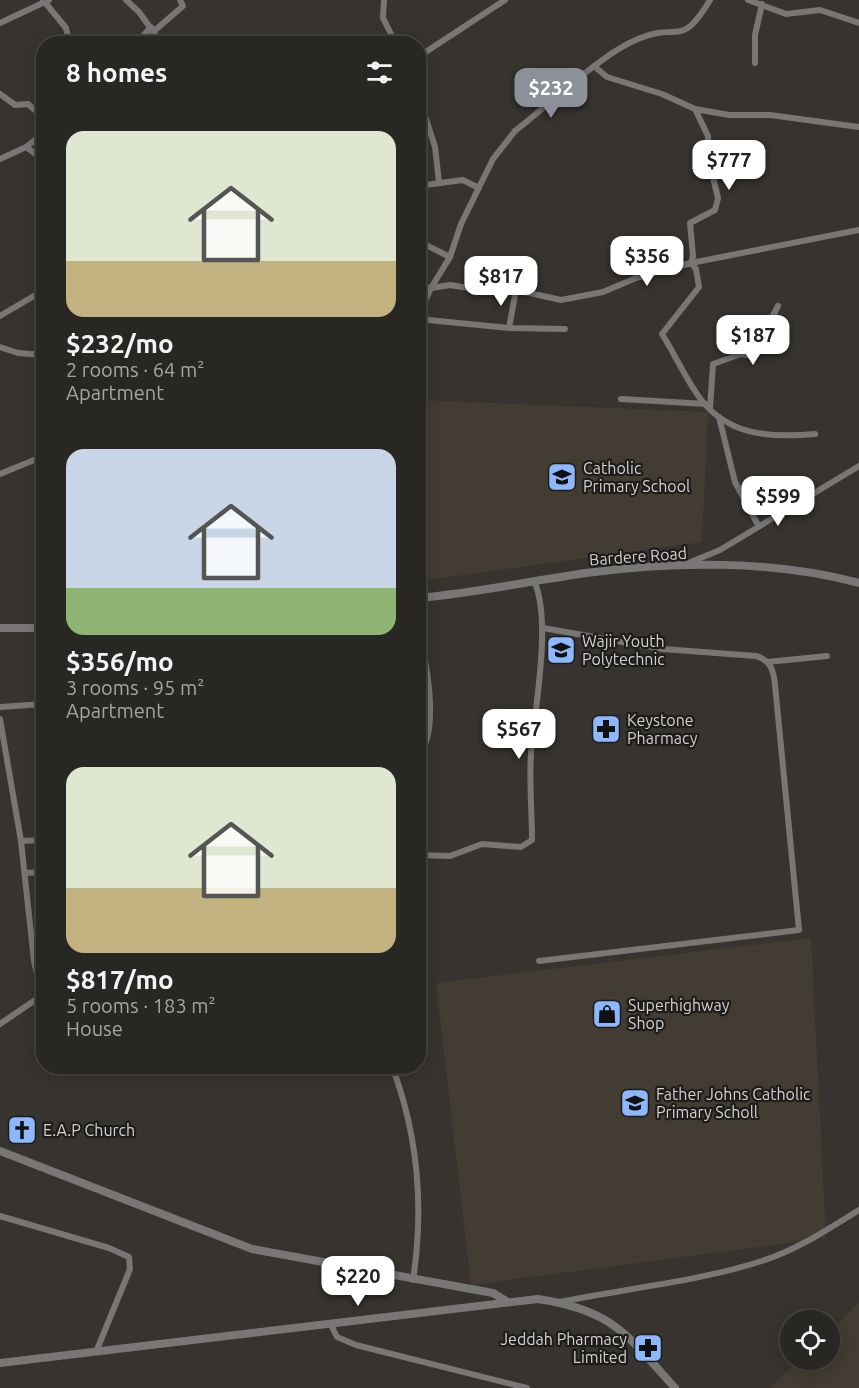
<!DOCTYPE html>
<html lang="en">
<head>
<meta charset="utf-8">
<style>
  body { margin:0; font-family:Ubuntu,sans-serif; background:#353330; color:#f1f3f6; height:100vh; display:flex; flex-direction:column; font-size:22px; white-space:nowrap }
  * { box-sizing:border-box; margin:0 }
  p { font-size:20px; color:#a5a5a6 }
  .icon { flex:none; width:33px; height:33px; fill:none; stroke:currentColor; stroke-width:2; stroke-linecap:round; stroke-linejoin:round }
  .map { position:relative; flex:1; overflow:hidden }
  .panel { position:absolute; left:36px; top:36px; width:390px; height:1038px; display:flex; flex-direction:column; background:#292723; border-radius:24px; box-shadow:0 3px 15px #0003,0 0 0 2px #454441 }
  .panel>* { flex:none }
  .buttons { position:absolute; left:780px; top:1310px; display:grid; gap:12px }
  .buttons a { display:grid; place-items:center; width:60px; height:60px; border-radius:50%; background:#292723; box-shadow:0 3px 15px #0003,0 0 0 2px #454441; font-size:30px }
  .price { position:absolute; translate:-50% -51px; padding:0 14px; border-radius:12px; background:#fff; color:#222; font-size:20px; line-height:39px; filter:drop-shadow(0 2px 3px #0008) }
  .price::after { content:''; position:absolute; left:50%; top:36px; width:18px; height:14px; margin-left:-9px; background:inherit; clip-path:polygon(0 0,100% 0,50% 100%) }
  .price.active { background:#8c9099; color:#fff }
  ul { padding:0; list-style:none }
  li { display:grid; align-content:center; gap:12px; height:318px; padding:0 30px }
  li span { display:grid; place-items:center; height:186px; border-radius:18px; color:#555 }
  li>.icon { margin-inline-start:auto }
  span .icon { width:108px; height:108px; fill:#fffc; stroke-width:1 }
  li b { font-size:26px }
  h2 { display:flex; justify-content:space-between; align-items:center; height:72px; padding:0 30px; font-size:26px }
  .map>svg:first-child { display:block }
  .built { fill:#423c32 }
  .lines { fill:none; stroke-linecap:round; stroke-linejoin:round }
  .minor { stroke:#797775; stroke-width:6 }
  .tertiary { stroke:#797775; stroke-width:8 }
  .labels { text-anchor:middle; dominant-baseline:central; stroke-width:4.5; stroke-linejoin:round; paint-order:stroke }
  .poi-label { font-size:16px; fill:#d3d1ce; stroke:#1d1c1a; text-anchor:start }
  .street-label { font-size:16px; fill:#d3d1ce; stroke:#1d1c1a }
</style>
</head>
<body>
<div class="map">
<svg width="859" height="1388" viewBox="0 0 859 1388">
  <rect width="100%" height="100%" fill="#37342f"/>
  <g class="built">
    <path d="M419 400 708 412 702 542 419 581Z"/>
    <path d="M811 938 826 1238 471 1285 436 983Z"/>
    <path d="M859 1302V1388H770L800 1359H830V1331Z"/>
  </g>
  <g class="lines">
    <g class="minor">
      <path d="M43 0 66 28 70 44"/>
      <path d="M126 0 139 12 162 44"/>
      <path d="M384 0 383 18 396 44"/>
      <path d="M748 0 786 14 820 10 859 23"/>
      <path d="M0 23 49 0"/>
      <path d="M153 32 183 6 180 0"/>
      <path d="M136 44 151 27"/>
      <path d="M418 57 505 0"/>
      <path d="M755 63V35L762 4"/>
      <path d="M595 67 607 77 662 94 695 109 729 115H770L859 127"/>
      <path d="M0 94 15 105 28 104 44 118"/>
      <path d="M418 94 435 147 439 182"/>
      <path d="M695 109 708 136V157L718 198 715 210 690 223 693 256 691 263 696 269 699 287 662 334C674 353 683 373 695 391 723 436 768 438 815 434"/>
      <path d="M26 147 44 133"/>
      <path d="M0 159 26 147 44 160"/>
      <path d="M418 186 463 180 479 188"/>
      <path d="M418 241 450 257"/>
      <path d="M418 286 431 288 450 285 486 291 516 290 561 300 603 292 636 278 691 263 859 230"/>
      <path d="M0 316 44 290"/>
      <path d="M418 316 431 288 450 257 461 224 493 159 515 131C549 105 601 54 638 39 679 21 680 50 710 0"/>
      <path d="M418 319 509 328 565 329"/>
      <path d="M509 328 516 290"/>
      <path d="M0 347 18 353 44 355"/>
      <path d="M621 399 706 404"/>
      <path d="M710 408 713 364 741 354 748 355 764 333 778 306"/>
      <path d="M719 417 735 482 758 525"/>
      <path d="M0 474 44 456"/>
      <path d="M686 564 720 550 859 466"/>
      <path d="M418 626C425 656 441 732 418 756"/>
      <path d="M767 662 827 656"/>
      <path d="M0 707 44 704"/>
      <path d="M0 719 21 841 34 961 42 995"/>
      <path d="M21 841 44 840"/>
      <path d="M418 855 450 856 482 844 521 847 532 840C532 811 529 781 531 753 535 708 552 619 534 581"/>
      <path d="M25 873 44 872"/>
      <path d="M539 961 799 930 775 685C774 672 771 660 756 656L663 649 543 628"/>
      <path d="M0 1024 44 994"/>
      <path d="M392 1066C418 1135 424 1208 413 1280"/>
      <path d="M0 1216 109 1248 129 1257 130 1269 96 1352"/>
      <path d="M560 1302C628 1288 696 1282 762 1261 797 1250 828 1229 859 1210"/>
      <path d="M330 1323 337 1337 356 1345 527 1388"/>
    </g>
    <g class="tertiary">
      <path d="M418 598C475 593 530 581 586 573 674 561 773 560 859 583"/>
      <path d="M0 628H44"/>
      <path d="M0 1151 252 1249 493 1293 506 1301"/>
      <path d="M0 1363 538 1299C613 1310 627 1335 675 1388"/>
    </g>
  </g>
  <defs>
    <g id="school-square" transform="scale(1.5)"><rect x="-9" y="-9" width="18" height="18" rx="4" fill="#8eb8fd" stroke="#1d1c1a"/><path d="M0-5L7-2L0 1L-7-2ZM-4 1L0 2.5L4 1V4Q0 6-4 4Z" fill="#111"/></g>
    <g id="university-square" transform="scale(1.5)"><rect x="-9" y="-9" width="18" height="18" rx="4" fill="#8eb8fd" stroke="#1d1c1a"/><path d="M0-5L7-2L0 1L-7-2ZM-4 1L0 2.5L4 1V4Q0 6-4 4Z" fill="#111"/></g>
    <g id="pharmacy-square" transform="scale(1.5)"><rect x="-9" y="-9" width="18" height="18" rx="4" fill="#8eb8fd" stroke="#1d1c1a"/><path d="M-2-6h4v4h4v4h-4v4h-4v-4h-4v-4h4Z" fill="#111"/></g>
    <g id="shop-square" transform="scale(1.5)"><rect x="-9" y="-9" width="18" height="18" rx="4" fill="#8eb8fd" stroke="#1d1c1a"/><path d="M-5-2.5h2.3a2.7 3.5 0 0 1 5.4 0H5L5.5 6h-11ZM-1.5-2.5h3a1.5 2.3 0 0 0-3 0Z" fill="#111"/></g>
    <g id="church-square" transform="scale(1.5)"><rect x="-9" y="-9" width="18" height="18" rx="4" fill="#8eb8fd" stroke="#1d1c1a"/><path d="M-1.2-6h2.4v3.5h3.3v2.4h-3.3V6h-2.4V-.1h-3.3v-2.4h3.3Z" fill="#111"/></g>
  </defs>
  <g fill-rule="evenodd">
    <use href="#school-square" x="562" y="477"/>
    <use href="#university-square" x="561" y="650"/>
    <use href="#pharmacy-square" x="606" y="729"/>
    <use href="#shop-square" x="607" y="1014"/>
    <use href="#school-square" x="635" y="1103"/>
    <use href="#church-square" x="22" y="1130"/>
    <use href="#pharmacy-square" x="648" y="1348"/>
  </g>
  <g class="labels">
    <g class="poi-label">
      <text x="583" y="468">Catholic<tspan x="583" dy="18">Primary School</tspan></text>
      <text x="582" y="641">Wajir Youth<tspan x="582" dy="18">Polytechnic</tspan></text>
      <text x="627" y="720">Keystone<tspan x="627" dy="18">Pharmacy</tspan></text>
      <text x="628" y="1005">Superhighway<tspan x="628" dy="18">Shop</tspan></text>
      <text x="656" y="1094">Father Johns Catholic<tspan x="656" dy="18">Primary Scholl</tspan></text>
      <text x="43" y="1130">E.A.P Church</text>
      <text x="627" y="1339" text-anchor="end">Jeddah Pharmacy<tspan x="627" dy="18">Limited</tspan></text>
    </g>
    <g class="street-label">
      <text transform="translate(638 556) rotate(-4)">Bardere Road</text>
    </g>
  </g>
</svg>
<div class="buttons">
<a><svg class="icon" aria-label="locate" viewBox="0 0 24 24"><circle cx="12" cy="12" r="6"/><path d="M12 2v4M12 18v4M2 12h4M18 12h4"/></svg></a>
</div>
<b class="price active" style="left:551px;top:119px">$232</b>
<b class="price" style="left:729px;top:191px">$777</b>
<b class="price" style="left:647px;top:287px">$356</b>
<b class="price" style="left:501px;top:307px">$817</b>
<b class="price" style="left:753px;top:366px">$187</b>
<b class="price" style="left:778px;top:527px">$599</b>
<b class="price" style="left:519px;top:760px">$567</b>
<b class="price" style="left:358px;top:1307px">$220</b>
<section class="panel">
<h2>8 homes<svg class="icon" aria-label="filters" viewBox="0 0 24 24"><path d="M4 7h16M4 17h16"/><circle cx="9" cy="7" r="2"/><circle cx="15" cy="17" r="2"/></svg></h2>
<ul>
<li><span style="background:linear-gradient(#dfe7d0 70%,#c2b280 0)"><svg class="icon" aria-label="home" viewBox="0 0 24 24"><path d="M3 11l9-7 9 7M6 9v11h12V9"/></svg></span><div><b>$232/mo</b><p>2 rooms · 64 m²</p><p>Apartment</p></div></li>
<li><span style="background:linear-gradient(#c9d6e8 75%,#8fb573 0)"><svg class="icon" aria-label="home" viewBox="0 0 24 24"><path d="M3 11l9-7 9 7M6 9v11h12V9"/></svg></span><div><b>$356/mo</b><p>3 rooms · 95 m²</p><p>Apartment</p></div></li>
<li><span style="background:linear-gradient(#dfe7d0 65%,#c2b280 0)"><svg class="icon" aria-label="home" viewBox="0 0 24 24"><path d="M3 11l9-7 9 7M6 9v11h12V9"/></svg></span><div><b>$817/mo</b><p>5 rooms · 183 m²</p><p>House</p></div></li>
</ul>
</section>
</div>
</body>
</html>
